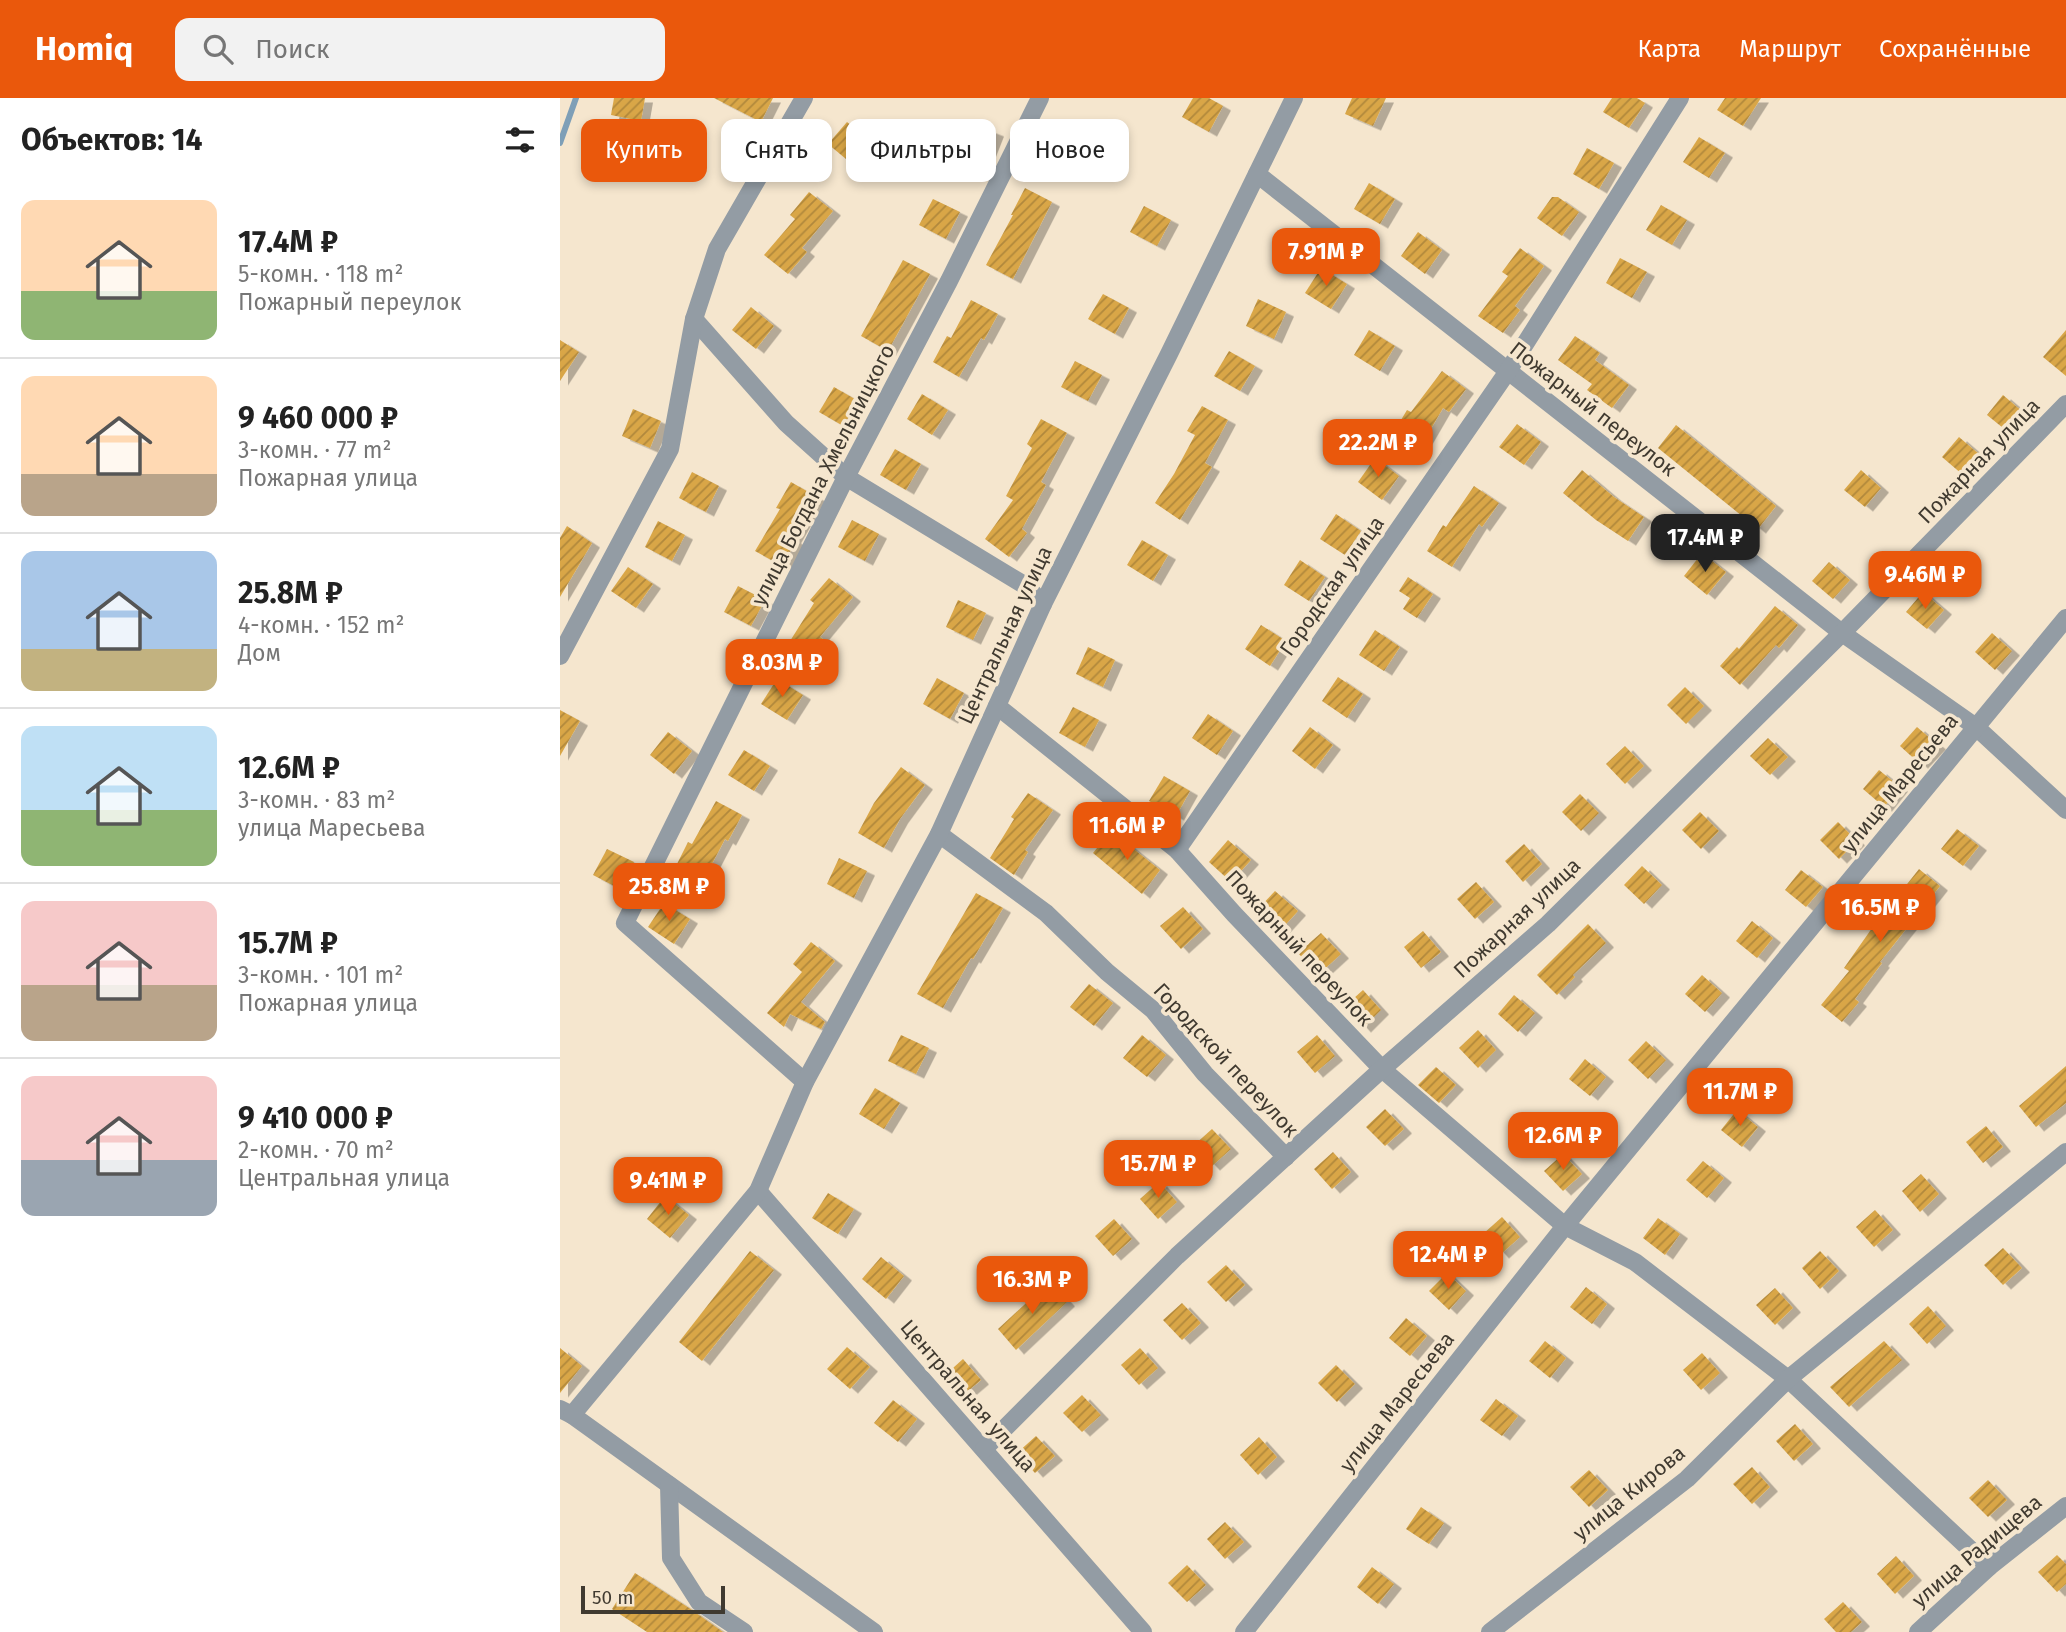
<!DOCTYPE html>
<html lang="ru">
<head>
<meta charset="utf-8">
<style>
  body { margin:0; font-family:"Fira Sans",sans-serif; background:#f2f2f2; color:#222; height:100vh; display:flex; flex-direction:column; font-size:26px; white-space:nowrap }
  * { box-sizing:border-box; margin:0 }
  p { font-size:23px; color:#767676 }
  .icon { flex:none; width:38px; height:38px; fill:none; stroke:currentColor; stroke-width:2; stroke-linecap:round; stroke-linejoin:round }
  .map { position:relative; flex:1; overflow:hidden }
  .drawer { display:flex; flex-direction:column; background:#fff; width:560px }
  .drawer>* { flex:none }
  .top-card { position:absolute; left:21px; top:21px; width:665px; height:63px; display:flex; gap:14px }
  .scale { position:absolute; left:21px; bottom:18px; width:144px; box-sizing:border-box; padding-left:7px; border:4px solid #403a30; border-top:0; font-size:19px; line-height:24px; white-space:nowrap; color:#403a30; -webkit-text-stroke:5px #f5e6ce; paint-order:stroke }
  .price { position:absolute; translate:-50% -60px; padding:0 16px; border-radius:14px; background:#ea580c; color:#fff; font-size:23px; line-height:46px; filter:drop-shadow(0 2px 4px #0008) }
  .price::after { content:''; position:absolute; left:50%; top:42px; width:21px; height:16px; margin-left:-10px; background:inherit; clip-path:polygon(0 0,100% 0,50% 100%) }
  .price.active { background:#222; color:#fff }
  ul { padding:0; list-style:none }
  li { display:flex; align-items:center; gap:21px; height:175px; padding:0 21px }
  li+li { border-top:2px solid #e0e0e0 }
  li span { display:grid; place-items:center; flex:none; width:196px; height:140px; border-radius:14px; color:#555 }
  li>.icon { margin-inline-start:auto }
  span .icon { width:84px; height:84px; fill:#fffc; stroke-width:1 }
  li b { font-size:30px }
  h2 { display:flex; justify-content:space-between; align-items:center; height:84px; padding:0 21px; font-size:30px }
  .tag { padding:0 24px; border-radius:14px; background:#fff; box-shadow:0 4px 10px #0003; font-size:24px; line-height:63px }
  .tag.active { background:#ea580c; color:#fff }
  header { display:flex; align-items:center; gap:42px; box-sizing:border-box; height:98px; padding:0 35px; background:#ea580c; color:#fff }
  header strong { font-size:33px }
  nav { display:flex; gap:38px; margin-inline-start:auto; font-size:24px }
  .search { width:490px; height:63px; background:#f2f2f2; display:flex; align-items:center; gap:18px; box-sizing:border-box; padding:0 24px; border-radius:14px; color:#767676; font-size:26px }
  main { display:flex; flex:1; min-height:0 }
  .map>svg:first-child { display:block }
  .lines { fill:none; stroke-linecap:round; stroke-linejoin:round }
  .stream { stroke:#7e9fb7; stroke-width:6 }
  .building { fill:url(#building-hatch); filter:url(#shadow) }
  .minor { stroke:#939ca4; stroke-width:18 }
  .labels { text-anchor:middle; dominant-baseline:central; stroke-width:7; stroke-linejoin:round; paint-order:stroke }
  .street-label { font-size:21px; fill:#403a30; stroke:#f5e6ce }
</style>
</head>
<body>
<header>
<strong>Homiq</strong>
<div class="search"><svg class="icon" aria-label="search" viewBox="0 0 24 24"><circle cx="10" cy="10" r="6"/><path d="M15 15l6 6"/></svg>Поиск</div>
<nav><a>Карта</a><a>Маршрут</a><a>Сохранённые</a></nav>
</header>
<main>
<section class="drawer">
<h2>Объектов: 14<svg class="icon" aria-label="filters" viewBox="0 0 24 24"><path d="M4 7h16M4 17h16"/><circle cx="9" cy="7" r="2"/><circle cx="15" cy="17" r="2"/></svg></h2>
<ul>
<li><span style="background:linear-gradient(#ffd9b3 65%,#8fb573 0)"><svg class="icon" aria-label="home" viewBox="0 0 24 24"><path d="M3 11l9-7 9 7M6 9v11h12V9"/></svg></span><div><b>17.4M ₽</b><p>5-комн. · 118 m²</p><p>Пожарный переулок</p></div></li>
<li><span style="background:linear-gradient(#ffd9b3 70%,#b9a48a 0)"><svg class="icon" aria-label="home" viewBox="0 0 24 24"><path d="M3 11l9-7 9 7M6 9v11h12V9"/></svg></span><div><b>9 460 000 ₽</b><p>3-комн. · 77 m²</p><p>Пожарная улица</p></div></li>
<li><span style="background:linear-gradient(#a9c7e8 70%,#c2b280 0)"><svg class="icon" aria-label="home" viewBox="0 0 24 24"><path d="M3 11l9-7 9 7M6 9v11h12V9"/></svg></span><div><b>25.8M ₽</b><p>4-комн. · 152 m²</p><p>Дом</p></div></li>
<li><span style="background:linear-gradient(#bfe0f5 60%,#8fb573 0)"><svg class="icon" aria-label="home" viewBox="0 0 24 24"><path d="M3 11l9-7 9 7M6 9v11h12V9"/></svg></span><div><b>12.6M ₽</b><p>3-комн. · 83 m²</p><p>улица Маресьева</p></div></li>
<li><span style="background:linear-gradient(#f6c9c9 60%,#b9a48a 0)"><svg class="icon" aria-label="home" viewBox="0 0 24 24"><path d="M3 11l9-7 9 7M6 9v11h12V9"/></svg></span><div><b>15.7M ₽</b><p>3-комн. · 101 m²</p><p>Пожарная улица</p></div></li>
<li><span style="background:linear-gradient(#f6c9c9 60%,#9aa5b1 0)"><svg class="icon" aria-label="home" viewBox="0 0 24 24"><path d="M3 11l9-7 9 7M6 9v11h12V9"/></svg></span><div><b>9 410 000 ₽</b><p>2-комн. · 70 m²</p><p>Центральная улица</p></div></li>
</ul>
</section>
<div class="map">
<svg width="1506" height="1534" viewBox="0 0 1506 1534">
  <defs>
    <pattern id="building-hatch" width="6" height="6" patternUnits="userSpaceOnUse" patternTransform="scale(1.75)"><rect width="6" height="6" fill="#d9a647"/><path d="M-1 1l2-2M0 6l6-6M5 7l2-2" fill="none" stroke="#b1883c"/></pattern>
    <filter id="shadow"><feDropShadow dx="8" dy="4.5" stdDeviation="0" flood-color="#0004"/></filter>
  </defs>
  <rect width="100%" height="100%" fill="#f5e6ce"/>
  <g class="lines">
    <path class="stream" d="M0 45 16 0"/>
  </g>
  <g class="building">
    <path d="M54 0H85L81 23 51 17Z"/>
    <path d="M154 0H213L201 24Z"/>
    <path d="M633 0H649L663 8 649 34 622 19Z"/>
    <path d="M792 0H826L813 28 785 16Z"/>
    <path d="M1052 0H1077L1085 5 1069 30 1043 14Z"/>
    <path d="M1165 0H1201L1183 28 1157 12Z"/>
    <path d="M408 23 436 34 425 62 397 51Z"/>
    <path d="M287 24 311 43 292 66 268 46Z"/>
    <path d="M1139 39 1165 55 1149 80 1123 64Z"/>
    <path d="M1027 50 1054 65 1039 91 1013 76Z"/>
    <path d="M809 85 835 101 820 126 794 111Z"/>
    <path d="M465 90 492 104 453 181 426 167 453 117H451Z"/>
    <path d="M249 94 273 113 242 150 247 154 228 176 204 157 235 121 230 117Z"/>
    <path d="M992 99H998L1019 114 1002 138 977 120Z"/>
    <path d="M373 101 400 114 386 141 359 127Z"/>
    <path d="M1101 107 1127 122 1112 147 1086 132Z"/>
    <path d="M584 108 611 122 597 148 570 134Z"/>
    <path d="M858 134 882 152 865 176 841 158Z"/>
    <path d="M960 150 984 168 955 208 960 212 943 235 918 218 948 178 942 174Z"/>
    <path d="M1060 160 1087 174 1072 200 1046 185Z"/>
    <path d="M343 162 370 176 328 253 301 238Z"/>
    <path d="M761 170 787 186 771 211 745 195Z"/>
    <path d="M543 196 569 210 555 236 528 221Z"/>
    <path d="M698 201 726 214 714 241 686 228Z"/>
    <path d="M411 202 438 216 424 242 421 240 399 279 373 264 387 238 391 240Z"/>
    <path d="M191 209 214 228 196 251 172 232Z"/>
    <path d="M809 232 835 248 820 273 794 257Z"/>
    <path d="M1506 232V278L1483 259Z"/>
    <path d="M1015 238 1040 255 1035 262 1069 287 1052 310 1027 292 1032 286 998 262Z"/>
    <path d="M0 242 19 254 0 283Z"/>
    <path d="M669 253 695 268 680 293 654 278Z"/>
    <path d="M515 263 542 277 528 303 501 289Z"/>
    <path d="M882 273 906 291 889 314 883 310 858 353 832 337 847 312 851 314Z"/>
    <path d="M274 289 300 304 285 329 259 314Z"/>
    <path d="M362 296 388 312 372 337 347 321Z"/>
    <path d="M1443 297 1464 315 1448 334 1427 317Z"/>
    <path d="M642 308 668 322 645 365 652 369 620 422 595 405 614 376 635 337 627 333Z"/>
    <path d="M73 311 101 323 90 350 62 338Z"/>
    <path d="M481 321 507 335 481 384 486 387 462 431 467 435 449 459 425 441 453 402 446 398 472 350 467 346Z"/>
    <path d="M957 326 981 344 964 367 939 349Z"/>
    <path d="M1116 327 1216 408 1198 431 1098 350Z"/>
    <path d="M1399 339 1420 357 1403 377 1382 359Z"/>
    <path d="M335 351 361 366 346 392 320 377Z"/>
    <path d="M815 360 839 378 822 402 798 384Z"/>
    <path d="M1022 372 1054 399 1084 419 1068 443 1036 422 1003 395Z"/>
    <path d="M1301 372 1321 390 1305 409 1284 392Z"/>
    <path d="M132 374 159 388 146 414 119 400Z"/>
    <path d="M231 384 257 399 233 441 236 443 222 468 195 453 220 411 216 410Z"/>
    <path d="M914 388 939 405 922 429 919 426 892 469 867 453 883 427 886 429Z"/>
    <path d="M776 416 801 433 785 457 760 441Z"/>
    <path d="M292 422 319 436 305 463 278 449Z"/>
    <path d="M98 423 125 437 112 463 85 449Z"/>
    <path d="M7 428 32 445 0 499V440Z"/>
    <path d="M582 442 608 457 593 483 567 467Z"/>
    <path d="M1142 455 1166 474 1147 497 1124 478Z"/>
    <path d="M740 462 765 479 749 503 724 487Z"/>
    <path d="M1269 464 1290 482 1273 501 1252 483Z"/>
    <path d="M68 469 93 486 76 510 51 493Z"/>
    <path d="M848 479 873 496 857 520 843 511 850 500 839 493Z"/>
    <path d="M269 480 293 499 260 539 266 543 250 567 225 551 254 505 250 502Z"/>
    <path d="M178 488 205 502 191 528 164 514Z"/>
    <path d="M1363 494 1384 512 1367 531 1346 514Z"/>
    <path d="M398 502 426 515 413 542 386 529Z"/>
    <path d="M1215 508 1238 527 1219 550 1216 547 1180 587 1160 568 1177 549 1179 551Z"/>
    <path d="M701 527 726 543 710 568 685 551Z"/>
    <path d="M815 532 840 549 824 573 799 557Z"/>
    <path d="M1432 535 1452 553 1435 572 1415 554Z"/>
    <path d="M528 549 555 562 543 589 516 576Z"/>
    <path d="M778 579 803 596 787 620 762 603Z"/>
    <path d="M377 580 404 595 390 621 363 606Z"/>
    <path d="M217 581 243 597 227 622 201 606Z"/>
    <path d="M1125 589 1144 608 1126 626 1107 607Z"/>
    <path d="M513 609 539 622 525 649 499 635Z"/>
    <path d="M0 612 20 623 0 658Z"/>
    <path d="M648 616 673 633 657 657 632 640Z"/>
    <path d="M750 629 773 647 755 671 732 653Z"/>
    <path d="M1357 629 1378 647 1360 666 1340 648Z"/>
    <path d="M108 634 132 653 114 676 90 657Z"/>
    <path d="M1208 640 1228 659 1210 677 1190 658Z"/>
    <path d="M1065 648 1084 668 1065 686 1046 666Z"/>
    <path d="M184 652 210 668 194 693 168 677Z"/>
    <path d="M341 669 365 687 340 721 324 750 298 735 314 705Z"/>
    <path d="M1319 672 1340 689 1324 709 1303 691Z"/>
    <path d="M604 678 630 693 616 718 589 703Z"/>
    <path d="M468 695 493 712 465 752 468 754 454 777 430 760 454 721 451 719Z"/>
    <path d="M1020 696 1039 715 1021 733 1002 714Z"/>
    <path d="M156 703 182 717 168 743 165 741 142 785 115 770 128 744 132 746Z"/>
    <path d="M1140 714 1159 733 1141 751 1122 732Z"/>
    <path d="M1278 724 1297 743 1279 761 1260 742Z"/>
    <path d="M1397 731 1419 748 1403 768 1381 751Z"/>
    <path d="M551 733 600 772 582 796 533 755Z"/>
    <path d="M668 742 691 762 671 784 649 764Z"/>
    <path d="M964 746 982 766 963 784 945 763Z"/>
    <path d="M47 751 74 764 60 791 33 777Z"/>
    <path d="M279 760 307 773 294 800 267 786Z"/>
    <path d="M1082 768 1102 787 1084 806 1064 787Z"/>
    <path d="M1359 771 1380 788 1320 864 1322 865 1295 901 1299 904 1282 924 1261 907 1289 873 1284 870 1310 833Z"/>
    <path d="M1241 772 1263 789 1246 809 1225 792Z"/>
    <path d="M916 784 934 804 915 821 897 801Z"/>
    <path d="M715 793 738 813 718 835 695 814Z"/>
    <path d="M416 795 443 810 413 861 411 860 383 910 357 896Z"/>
    <path d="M104 805 130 821 114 846 88 829Z"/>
    <path d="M623 809 643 831 621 851 600 828Z"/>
    <path d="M1192 823 1213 840 1197 860 1176 843Z"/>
    <path d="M1028 826 1046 845 1013 877 1015 879 997 897 977 877Z"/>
    <path d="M863 833 881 854 861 870 844 849Z"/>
    <path d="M761 835 781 856 758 877 738 855Z"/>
    <path d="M251 844 275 863 241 904 265 924 261 931 230 916 224 929 207 915 242 874 233 866Z"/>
    <path d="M1142 877 1162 895 1145 914 1125 896Z"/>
    <path d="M529 886 553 905 534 928 510 909Z"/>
    <path d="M803 892 821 912 803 930 784 909Z"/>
    <path d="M954 897 975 915 958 934 938 916Z"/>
    <path d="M918 932 936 952 918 970 899 950Z"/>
    <path d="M341 937 369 950 356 976 328 963Z"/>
    <path d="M582 937 606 957 587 979 563 960Z"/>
    <path d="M757 937 775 958 755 975 737 954Z"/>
    <path d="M1086 943 1106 962 1088 981 1068 962Z"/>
    <path d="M1025 961 1046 979 1030 998 1009 981Z"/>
    <path d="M1506 968V1005L1476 1029 1459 1008Z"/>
    <path d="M876 969 896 987 879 1005 858 987Z"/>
    <path d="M315 990 340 1005 324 1031 299 1016Z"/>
    <path d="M825 1011 844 1031 825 1048 806 1029Z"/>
    <path d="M1177 1012 1198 1029 1182 1049 1161 1032Z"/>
    <path d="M1426 1028 1443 1049 1423 1065 1406 1044Z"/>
    <path d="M652 1031 671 1051 652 1068 633 1048Z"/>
    <path d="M773 1054 791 1074 772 1091 754 1071Z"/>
    <path d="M1003 1056 1022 1076 1003 1093 984 1073Z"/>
    <path d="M1143 1063 1164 1080 1147 1100 1126 1082Z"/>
    <path d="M1361 1076 1379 1096 1360 1114 1342 1093Z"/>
    <path d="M599 1084 617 1104 598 1121 580 1101Z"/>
    <path d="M268 1095 294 1111 278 1136 252 1120Z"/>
    <path d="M105 1098 129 1117 110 1140 87 1121Z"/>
    <path d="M1315 1112 1333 1132 1314 1149 1296 1129Z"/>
    <path d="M942 1119 960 1139 941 1156 923 1136Z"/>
    <path d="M1098 1120 1120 1136 1105 1157 1083 1140Z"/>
    <path d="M554 1121 572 1141 553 1158 535 1138Z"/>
    <path d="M1443 1150 1462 1170 1443 1187 1424 1167Z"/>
    <path d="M190 1153 214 1172 142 1263 119 1244Z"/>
    <path d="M1260 1153 1279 1173 1260 1191 1242 1170Z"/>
    <path d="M321 1159 344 1178 326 1201 302 1181Z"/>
    <path d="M666 1167 685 1187 666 1204 647 1184Z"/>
    <path d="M887 1175 906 1193 889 1212 869 1193Z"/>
    <path d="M489 1184 507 1204 456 1252 438 1231Z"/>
    <path d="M1026 1189 1047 1206 1032 1226 1010 1209Z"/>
    <path d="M1215 1190 1233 1210 1215 1227 1196 1207Z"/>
    <path d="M622 1205 641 1225 622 1242 603 1222Z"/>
    <path d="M1368 1208 1386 1228 1367 1246 1349 1226Z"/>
    <path d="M846 1220 867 1238 850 1258 829 1240Z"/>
    <path d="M985 1243 1006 1260 990 1280 969 1263Z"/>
    <path d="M1324 1243 1342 1262 1289 1309 1270 1289Z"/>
    <path d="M287 1249 310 1269 290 1291 267 1271Z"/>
    <path d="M0 1250 22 1268 0 1295Z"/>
    <path d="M580 1250 598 1270 579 1287 561 1267Z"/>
    <path d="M1142 1255 1160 1275 1141 1292 1123 1272Z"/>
    <path d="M403 1261 421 1282 402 1298 384 1278Z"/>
    <path d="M776 1267 795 1286 777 1304 758 1285Z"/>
    <path d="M522 1297 541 1317 522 1334 503 1315Z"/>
    <path d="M936 1301 958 1318 942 1338 920 1322Z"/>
    <path d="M333 1302 357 1321 338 1344 314 1325Z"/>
    <path d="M1235 1326 1253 1346 1234 1363 1216 1343Z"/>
    <path d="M476 1338 495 1358 475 1375 457 1355Z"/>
    <path d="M699 1339 717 1359 698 1377 680 1357Z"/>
    <path d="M1192 1369 1210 1389 1192 1406 1173 1386Z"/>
    <path d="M1029 1372 1048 1392 1029 1409 1010 1389Z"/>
    <path d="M1428 1382 1447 1402 1428 1419 1409 1400Z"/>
    <path d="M861 1409 884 1425 869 1446 846 1431Z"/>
    <path d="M665 1424 684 1444 665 1461 647 1441Z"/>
    <path d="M1497 1457 1506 1466V1486L1497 1494 1478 1474Z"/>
    <path d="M1336 1458 1354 1478 1335 1496 1317 1476Z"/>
    <path d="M627 1467 646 1487 627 1504 608 1485Z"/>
    <path d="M812 1469 834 1486 818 1506 797 1489Z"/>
    <path d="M75 1475 129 1510 163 1534H87L52 1511Z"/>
    <path d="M1283 1504 1302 1524 1291 1534H1276L1264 1521Z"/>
  </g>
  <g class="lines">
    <g class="minor">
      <path d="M697 76 1282 535 1416 629 1506 712"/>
      <path d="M134 221 226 325 286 379 466 488 483 506"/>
      <path d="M0 558 110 351 134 221 157 151 244 0"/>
      <path d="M437 608 617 752 674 816 822 971 1005 1128 1075 1164 1228 1281 1429 1469"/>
      <path d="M379 736 486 815 547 874 593 912 645 976 726 1059"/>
      <path d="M617 752 948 273 1120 0"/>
      <path d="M245 984 65 825 286 379 389 183 480 0"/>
      <path d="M198 1093 583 1534"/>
      <path d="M0 1311 12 1317 314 1534"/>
      <path d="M12 1317 198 1093 245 984 379 736 483 506 609 256 734 0"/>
      <path d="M424 1351 617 1158 822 971 988 826 1282 535 1506 306"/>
      <path d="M109 1387 111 1460 139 1504 184 1534"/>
      <path d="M684 1534 1005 1128 1506 520"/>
      <path d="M930 1534 1127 1381 1228 1281 1506 1054"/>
      <path d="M1358 1534 1429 1469 1506 1408"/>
    </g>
  </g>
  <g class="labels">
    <g class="street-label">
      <text transform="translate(1033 311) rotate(38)">Пожарный переулок</text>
      <text transform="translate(1419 363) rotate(-46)">Пожарная улица</text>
      <text transform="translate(263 377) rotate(-63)">улица Богдана Хмельницкого</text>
      <text transform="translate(772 488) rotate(-55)">Городская улица</text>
      <text transform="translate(445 537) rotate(-65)">Центральная улица</text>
      <text transform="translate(1340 685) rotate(-51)">улица Маресьева</text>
      <text transform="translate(957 820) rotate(-43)">Пожарная улица</text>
      <text transform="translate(739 850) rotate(47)">Пожарный переулок</text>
      <text transform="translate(666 962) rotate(47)">Городской переулок</text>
      <text transform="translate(408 1298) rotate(49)">Центральная улица</text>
      <text transform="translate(837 1304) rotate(-52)">улица Маресьева</text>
      <text transform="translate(1069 1395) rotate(-39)">улица Кирова</text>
      <text transform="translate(1417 1453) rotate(-40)">улица Радищева</text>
    </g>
  </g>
</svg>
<div class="scale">50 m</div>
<b class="price" style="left:766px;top:190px">7.91M ₽</b>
<b class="price" style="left:818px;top:381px">22.2M ₽</b>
<b class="price active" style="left:1145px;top:476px">17.4M ₽</b>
<b class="price" style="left:1365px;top:513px">9.46M ₽</b>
<b class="price" style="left:222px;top:601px">8.03M ₽</b>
<b class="price" style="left:567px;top:764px">11.6M ₽</b>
<b class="price" style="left:109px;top:825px">25.8M ₽</b>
<b class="price" style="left:1320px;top:846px">16.5M ₽</b>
<b class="price" style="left:1180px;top:1030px">11.7M ₽</b>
<b class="price" style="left:1003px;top:1074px">12.6M ₽</b>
<b class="price" style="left:598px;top:1102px">15.7M ₽</b>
<b class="price" style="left:108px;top:1119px">9.41M ₽</b>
<b class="price" style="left:888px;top:1193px">12.4M ₽</b>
<b class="price" style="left:472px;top:1218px">16.3M ₽</b>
<div class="top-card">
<a class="tag active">Купить</a>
<a class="tag">Снять</a>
<a class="tag">Фильтры</a>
<a class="tag">Новое</a>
</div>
</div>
</main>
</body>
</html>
